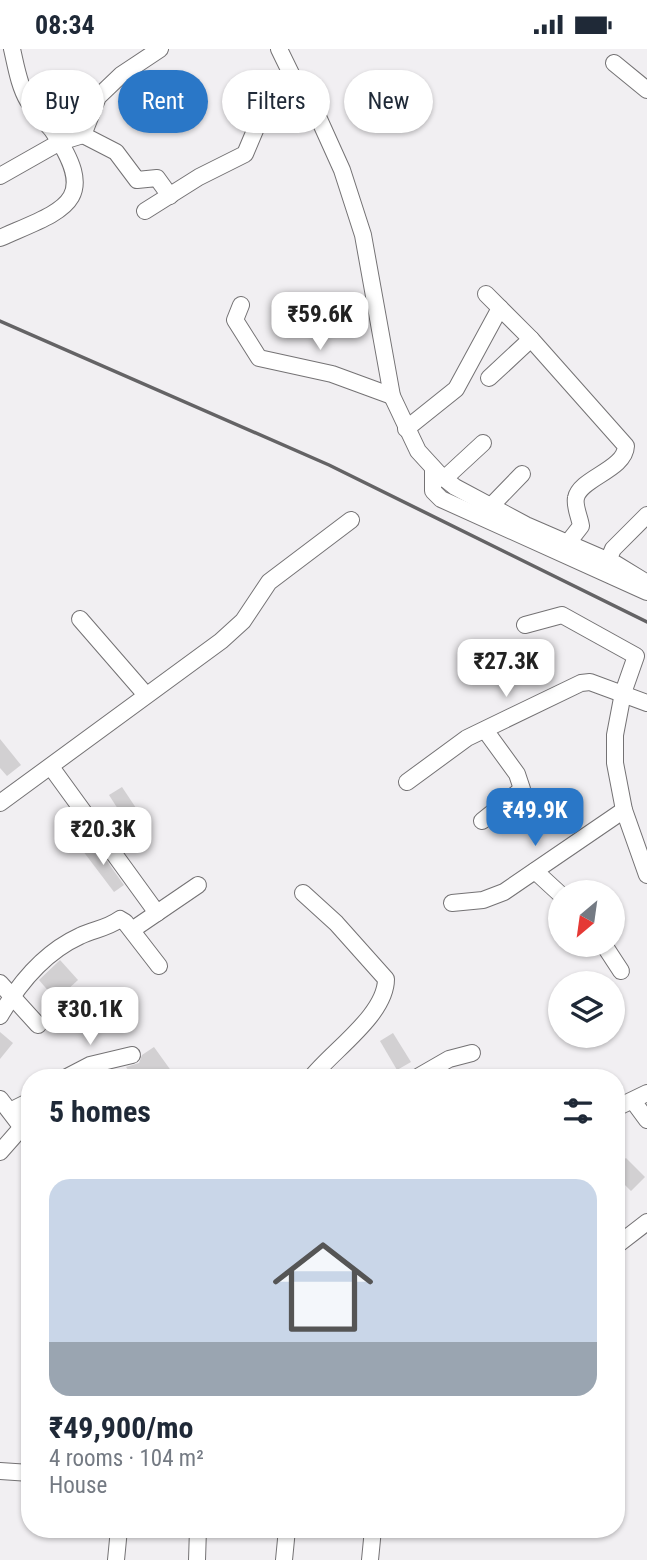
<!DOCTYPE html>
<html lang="en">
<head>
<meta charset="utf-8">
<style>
  body { margin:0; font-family:"Roboto Condensed",sans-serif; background:#f6f6f7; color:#1f2937; height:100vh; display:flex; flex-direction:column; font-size:26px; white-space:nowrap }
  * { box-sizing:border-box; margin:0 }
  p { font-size:23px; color:#747a83 }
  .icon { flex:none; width:38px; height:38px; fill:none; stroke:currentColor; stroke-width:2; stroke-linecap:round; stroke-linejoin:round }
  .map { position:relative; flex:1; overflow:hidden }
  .side { position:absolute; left:21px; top:1020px; width:604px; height:469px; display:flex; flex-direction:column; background:#fff; border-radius:28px; box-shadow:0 2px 5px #0004 }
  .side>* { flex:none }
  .guide { position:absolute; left:21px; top:21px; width:606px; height:63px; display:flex; gap:14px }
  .needle { width:46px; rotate:209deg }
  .controls { position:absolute; left:548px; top:831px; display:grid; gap:14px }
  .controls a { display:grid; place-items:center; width:77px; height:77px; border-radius:50%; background:#fff; box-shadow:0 2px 5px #0004; font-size:35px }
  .price { position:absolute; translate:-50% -60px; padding:0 16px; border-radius:14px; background:#fff; color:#222; font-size:23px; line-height:46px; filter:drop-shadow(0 2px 4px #0008) }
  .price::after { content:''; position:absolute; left:50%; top:42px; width:21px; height:16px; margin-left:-10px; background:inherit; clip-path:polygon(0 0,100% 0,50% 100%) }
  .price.on { background:#2a77c7; color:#fff }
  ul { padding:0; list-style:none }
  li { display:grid; align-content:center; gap:14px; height:371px; padding:0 28px }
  li span { display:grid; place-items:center; height:217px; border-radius:21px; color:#555 }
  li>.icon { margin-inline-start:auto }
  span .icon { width:126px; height:126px; fill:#fffc; stroke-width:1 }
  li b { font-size:30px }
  h2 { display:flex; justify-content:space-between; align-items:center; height:84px; padding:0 28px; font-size:30px }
  .chip { padding:0 24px; border-radius:32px; background:#fff; box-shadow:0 2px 5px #0004; font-size:24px; line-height:63px }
  .chip.on { background:#2a77c7; color:#fff }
  .status { display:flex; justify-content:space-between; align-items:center; height:49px; padding:0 35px; background:#fff; direction:ltr }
  .status svg { height:19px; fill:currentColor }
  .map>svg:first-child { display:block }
  .building { fill:#d2d0d2 }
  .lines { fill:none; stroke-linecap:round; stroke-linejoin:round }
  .minor-casing { stroke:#747274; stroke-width:18 }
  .minor { stroke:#fff; stroke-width:16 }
  .rail { stroke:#646365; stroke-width:3.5 }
</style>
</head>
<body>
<div class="status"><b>08:34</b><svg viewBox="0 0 49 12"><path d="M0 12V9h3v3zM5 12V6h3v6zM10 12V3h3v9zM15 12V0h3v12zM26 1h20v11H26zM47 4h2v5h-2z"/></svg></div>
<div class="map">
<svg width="647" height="1511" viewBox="0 0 647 1511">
  <rect width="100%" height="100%" fill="#f1eff2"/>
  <g class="building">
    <path d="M0 690 21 716 7 727 0 719Z"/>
    <path d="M122 738 138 762 125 771 109 746Z"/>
    <path d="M94 794 124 836 114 843 83 802Z"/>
    <path d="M60 911 78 931 56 951 39 931Z"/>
    <path d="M0 983 13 994 0 1010Z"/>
    <path d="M393 984 411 1013 397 1021 380 992Z"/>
    <path d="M154 998 172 1023 164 1029H134L126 1018 139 1014 142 1006Z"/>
    <path d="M616 1108 621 1113 626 1109 645 1128 631 1142 616 1127Z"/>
  </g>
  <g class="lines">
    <g class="minor-casing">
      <g id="minor">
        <path d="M279 0 298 39 319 70 342 121 363 186 392 347 418 402 440 426 455 438 526 476 616 515 647 534"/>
        <path d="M614 14 647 41"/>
        <path d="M83 86 116 103 137 131 157 129 170 147"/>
        <path d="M0 127 60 93 83 86 98 48 121 26 160 0"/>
        <path d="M145 162 199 128 245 105 264 60 294 31"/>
        <path d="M0 189C63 161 102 154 52 81 44 71 34 63 28 52 19 37 16 17 12 0"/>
        <path d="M486 245 531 290 626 397C625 421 580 429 576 449 574 457 580 469 581 477L567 495"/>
        <path d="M241 256 235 271 259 309 332 325 392 347"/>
        <path d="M489 329 531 290"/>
        <path d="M406 380 456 340 500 259"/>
        <path d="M433 419V442L441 450 647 543"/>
        <path d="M444 430 483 394"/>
        <path d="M490 458 522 425"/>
        <path d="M608 512 613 500 647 466"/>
        <path d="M80 570 146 646"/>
        <path d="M525 576 562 566 636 607 623 644 615 686V714L624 761 647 826"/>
        <path d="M51 718 157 864"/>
        <path d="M407 733 467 689 581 634 590 633 647 654"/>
        <path d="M0 754 221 592 243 572 269 533 351 471"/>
        <path d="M482 772 522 740 517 725 485 681"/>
        <path d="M535 822 560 845"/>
        <path d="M303 844 336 874 386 930C386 966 332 1002 311 1029"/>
        <path d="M452 854 483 851 504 843 624 761"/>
        <path d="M132 881 198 836"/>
        <path d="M604 896 621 922"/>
        <path d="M0 934 38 976"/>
        <path d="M0 967C19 934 45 903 80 887 94 880 106 880 120 870L125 873 159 917"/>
        <path d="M65 1029 90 1016 132 1006"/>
        <path d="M416 1029 449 1010 472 1004"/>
        <path d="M0 1050 30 1089"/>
        <path d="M633 1052 647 1071"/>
        <path d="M616 1059 647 1044"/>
        <path d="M10 1062 30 1052"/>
        <path d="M0 1103 22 1078"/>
        <path d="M616 1197 647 1173"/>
        <path d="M0 1422 30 1424"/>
        <path d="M116 1511 119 1480"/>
        <path d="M197 1511 198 1480"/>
        <path d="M284 1511 287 1480"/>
        <path d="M370 1511 373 1480"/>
      </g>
    </g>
    <use href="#minor" class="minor"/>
    <path class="rail" d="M0 272 329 416 647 573"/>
  </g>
</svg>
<div class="controls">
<a><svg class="needle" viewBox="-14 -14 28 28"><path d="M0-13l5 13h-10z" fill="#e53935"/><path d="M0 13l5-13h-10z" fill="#747a83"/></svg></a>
<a><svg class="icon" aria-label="layers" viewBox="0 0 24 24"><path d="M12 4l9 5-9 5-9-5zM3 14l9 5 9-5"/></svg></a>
</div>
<b class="price" style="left:320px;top:303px">₹59.6K</b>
<b class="price" style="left:506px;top:650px">₹27.3K</b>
<b class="price on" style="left:535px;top:799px">₹49.9K</b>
<b class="price" style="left:103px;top:818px">₹20.3K</b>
<b class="price" style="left:90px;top:998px">₹30.1K</b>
<div class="guide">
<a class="chip">Buy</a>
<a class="chip on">Rent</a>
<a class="chip">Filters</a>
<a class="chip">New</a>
</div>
<section class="side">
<h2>5 homes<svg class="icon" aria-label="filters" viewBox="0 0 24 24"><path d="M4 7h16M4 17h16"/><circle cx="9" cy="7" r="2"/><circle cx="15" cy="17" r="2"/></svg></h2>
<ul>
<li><span style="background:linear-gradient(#c9d6e8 75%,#9aa5b1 0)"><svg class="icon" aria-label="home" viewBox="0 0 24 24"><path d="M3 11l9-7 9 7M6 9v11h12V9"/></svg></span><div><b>₹49,900/mo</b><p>4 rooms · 104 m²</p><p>House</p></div></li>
</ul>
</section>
</div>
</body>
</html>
